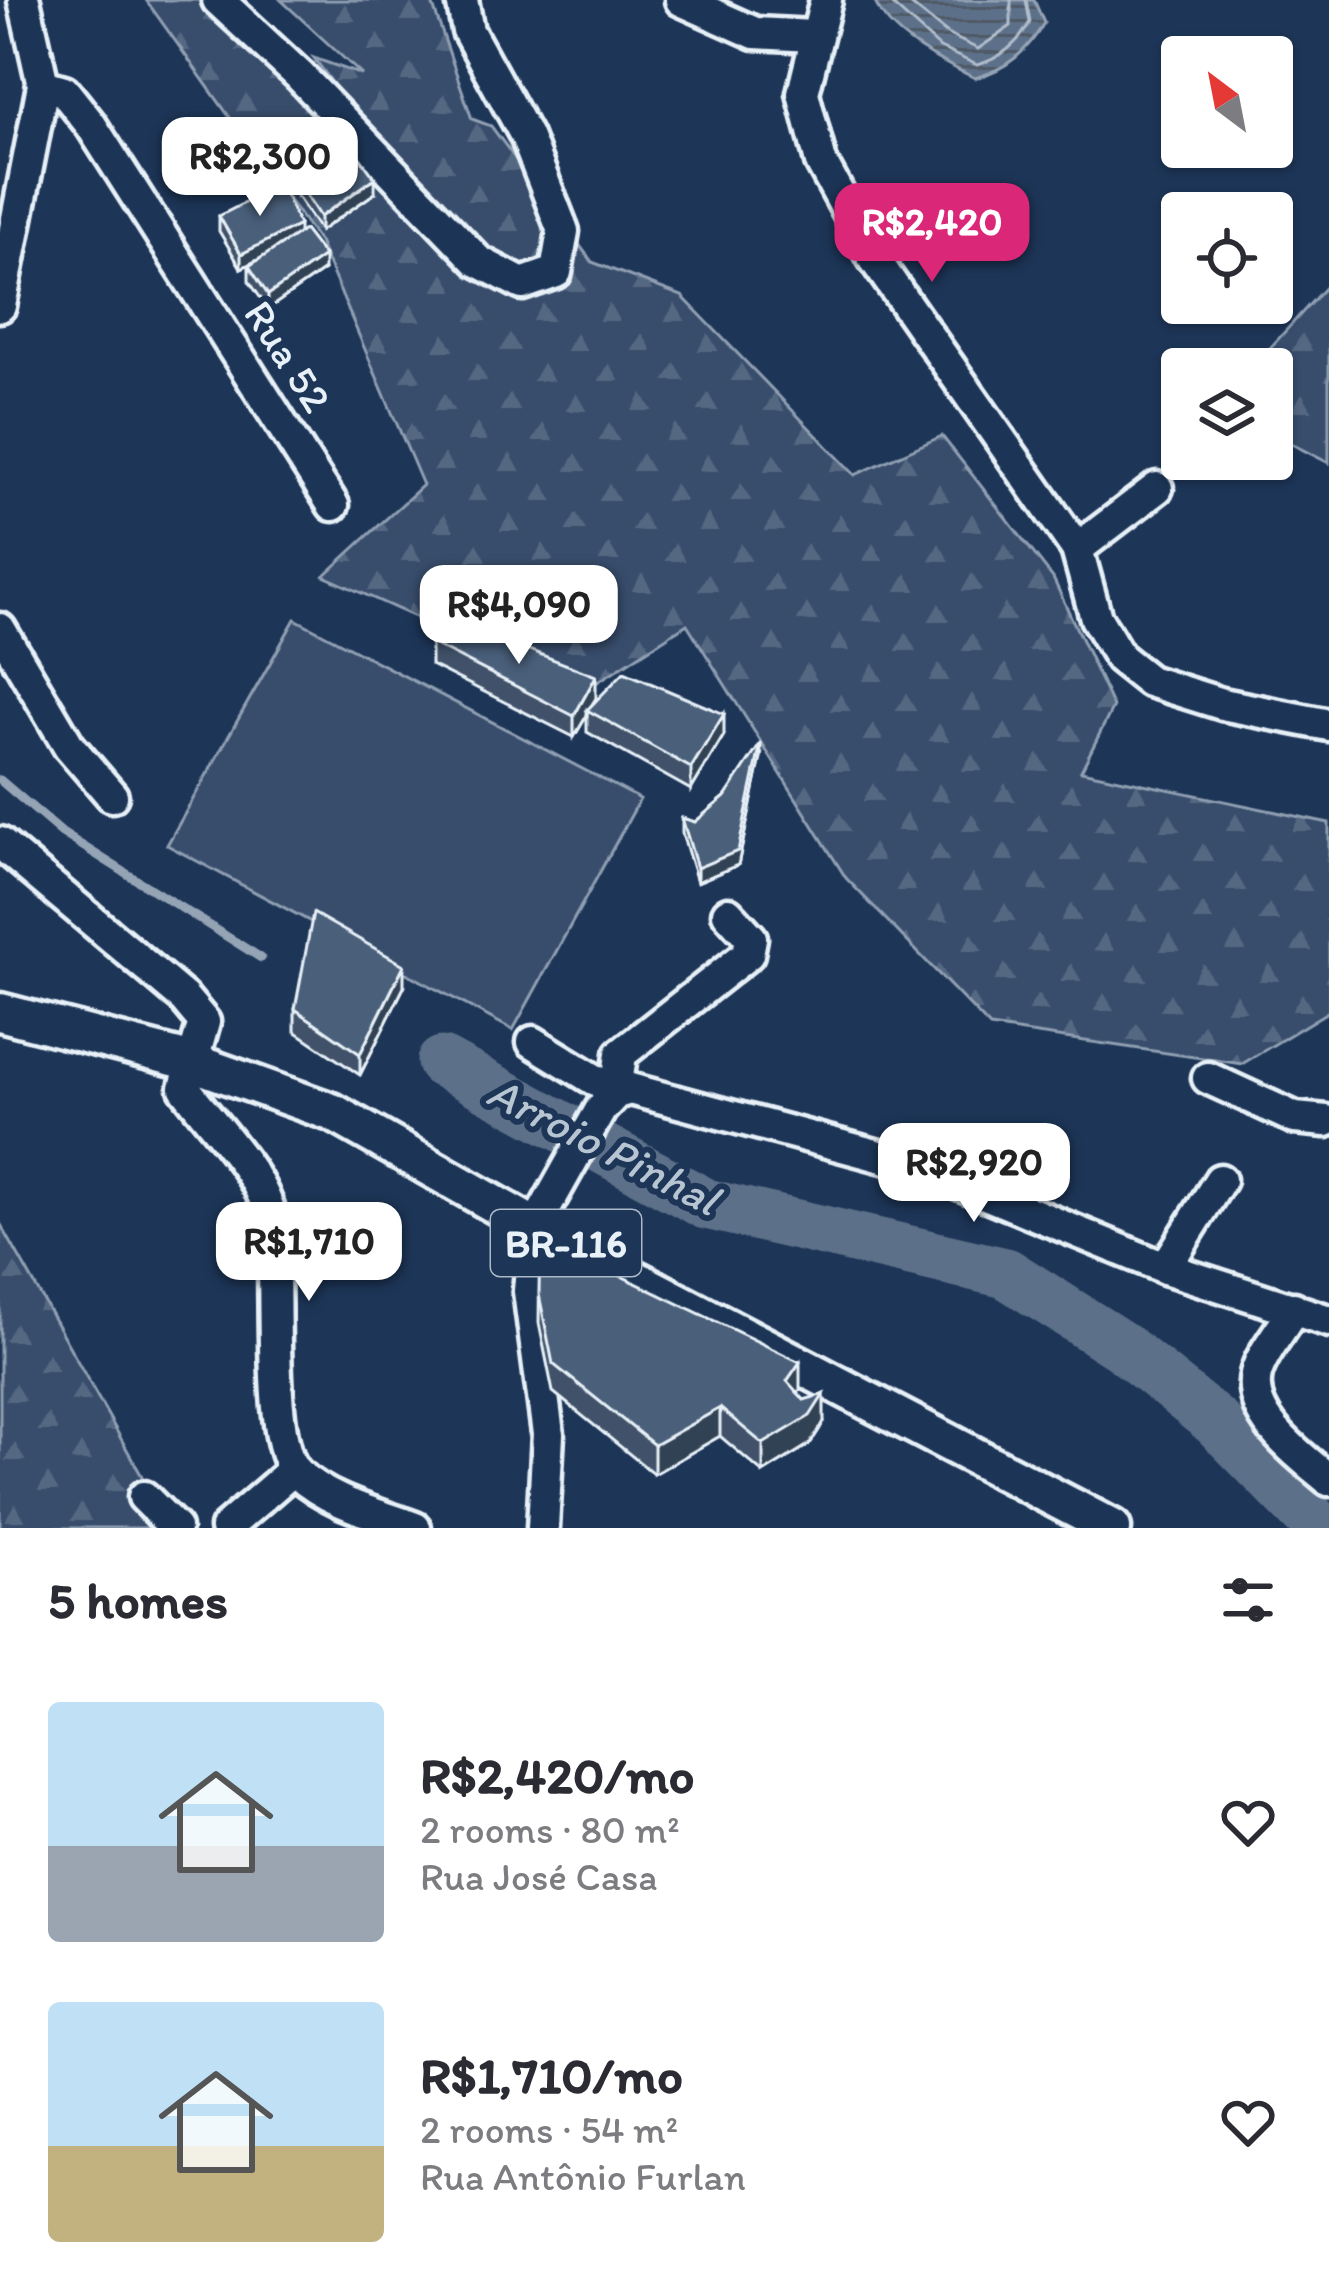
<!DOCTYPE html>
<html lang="en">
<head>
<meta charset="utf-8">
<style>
  body { margin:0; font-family:Itim,sans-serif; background:#f2f2f3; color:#2b2b33; height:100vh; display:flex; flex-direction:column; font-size:45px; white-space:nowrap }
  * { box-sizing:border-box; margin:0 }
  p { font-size:39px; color:#7c7c81 }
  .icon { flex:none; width:66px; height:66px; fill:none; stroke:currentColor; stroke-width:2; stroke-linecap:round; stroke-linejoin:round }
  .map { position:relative; height:1528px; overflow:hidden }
  .sheet { display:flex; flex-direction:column; background:#fff; flex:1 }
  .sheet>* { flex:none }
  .needle { width:78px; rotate:328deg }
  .buttons { position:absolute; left:1161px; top:36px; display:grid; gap:24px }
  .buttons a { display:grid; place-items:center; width:132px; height:132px; border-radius:12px; background:#fff; box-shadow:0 3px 9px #0004; font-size:60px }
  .price { position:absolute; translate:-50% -102px; padding:0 27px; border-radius:24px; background:#fff; color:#222; font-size:39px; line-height:78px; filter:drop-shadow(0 3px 6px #0008) }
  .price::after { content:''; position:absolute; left:50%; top:72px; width:36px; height:27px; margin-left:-18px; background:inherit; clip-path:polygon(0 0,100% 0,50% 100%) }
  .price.active { background:#db2777; color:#fff }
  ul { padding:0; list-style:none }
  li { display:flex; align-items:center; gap:36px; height:300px; padding:0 48px }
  li span { display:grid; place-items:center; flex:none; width:336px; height:240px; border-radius:12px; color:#555 }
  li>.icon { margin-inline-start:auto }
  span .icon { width:144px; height:144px; fill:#fffc; stroke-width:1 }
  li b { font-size:51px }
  h2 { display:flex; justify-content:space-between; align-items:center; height:144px; padding:0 48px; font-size:51px }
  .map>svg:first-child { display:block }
  .green { fill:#374d6c; stroke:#909fb2; stroke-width:3 }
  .forest { fill:url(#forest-firs); stroke:#909fb2; stroke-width:3 }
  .water { fill:url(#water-rules); stroke:#95a4b5; stroke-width:3 }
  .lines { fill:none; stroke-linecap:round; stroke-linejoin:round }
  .shore { stroke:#b0bdcc; stroke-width:3 }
  .stream { stroke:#95a4b5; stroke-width:9 }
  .river { stroke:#5d7089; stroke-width:51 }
  .minor-casing { stroke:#e8f1f8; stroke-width:39 }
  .major-casing { stroke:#e8f1f8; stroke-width:45 }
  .minor { stroke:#1d3557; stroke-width:30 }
  .major { stroke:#1d3557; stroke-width:36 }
  .wall { fill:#3f5169; stroke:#e8f1f8; stroke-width:3 }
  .shaded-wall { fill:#334255; stroke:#e8f1f8; stroke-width:3 }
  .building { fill:#495e7a; stroke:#e8f1f8; stroke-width:3 }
  .labels { text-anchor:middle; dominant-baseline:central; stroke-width:12; stroke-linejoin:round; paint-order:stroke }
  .shield { fill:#1d3557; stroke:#abb9c8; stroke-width:3 }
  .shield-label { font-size:39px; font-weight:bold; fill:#e8f1f8 }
  .street-label { font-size:42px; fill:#e8f1f8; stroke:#1d3557 }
  .water-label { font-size:45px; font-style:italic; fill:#b7c4d1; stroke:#1d3557 }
</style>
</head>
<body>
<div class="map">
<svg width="1329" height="1528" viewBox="0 0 1329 1528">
  <defs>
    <pattern id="forest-firs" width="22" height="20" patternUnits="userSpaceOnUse" patternTransform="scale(3)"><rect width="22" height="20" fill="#374d6c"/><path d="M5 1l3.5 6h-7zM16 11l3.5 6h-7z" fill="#546782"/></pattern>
    <pattern id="water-rules" width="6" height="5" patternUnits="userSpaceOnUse" patternTransform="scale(3)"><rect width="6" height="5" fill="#5d7089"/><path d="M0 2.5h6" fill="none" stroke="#505a66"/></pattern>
  </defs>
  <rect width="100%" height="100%" fill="#1d3557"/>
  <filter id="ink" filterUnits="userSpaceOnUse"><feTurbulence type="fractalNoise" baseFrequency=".00833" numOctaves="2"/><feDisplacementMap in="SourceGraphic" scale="24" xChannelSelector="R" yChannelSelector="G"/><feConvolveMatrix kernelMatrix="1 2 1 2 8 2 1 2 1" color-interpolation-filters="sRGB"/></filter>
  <g filter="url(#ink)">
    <path class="green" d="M295 619 640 799 513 1030 167 845Z"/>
    <g class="forest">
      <path d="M146 0H212L461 259 314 58 362 75 281 0H431L472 119 491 126 592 262 682 296 855 475 942 436 1053 578 1113 707 1081 771 1329 823V1011L1242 1064 990 1027 846 878 687 624 582 692 324 576 423 485 319 242Z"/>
      <path d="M1329 283V463L1272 434V369H1251Z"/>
      <path d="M0 1223 171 1528H0Z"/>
    </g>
    <path class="water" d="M874 0H1034L1044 23C1027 52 1007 69 975 78 940 61 890 38 874 0Z"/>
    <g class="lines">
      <g class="shore">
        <path d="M887 0 940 48 977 65C1000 59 1019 43 1030 22L1026 0"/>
        <path d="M905 0 949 35 978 49 1011 26V0"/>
      </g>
      <path class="stream" d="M0 780 62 833 261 958"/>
      <path class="river" d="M442 1062 706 1204 1006 1273 1124 1348 1216 1422 1320 1528"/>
      <g class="minor-casing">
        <g id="minor">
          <path d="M218 0 299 75 478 261 522 284 556 272 563 231 526 136 468 31 462 0"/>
          <path d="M681 0 755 33 813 36"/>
          <path d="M826 0 803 93 821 162 873 257 1077 549 1096 618 1120 658 1149 681 1222 704 1329 725"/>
          <path d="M43 85 64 91 91 125 333 505"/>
          <path d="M0 306 43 85 24 0"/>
          <path d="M1077 549 1157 488"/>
          <path d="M0 629 69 746 112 796"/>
          <path d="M0 843 184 998 204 1022 185 1088C212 1125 263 1174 271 1219 280 1270 264 1444 298 1474 330 1503 375 1513 415 1528"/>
          <path d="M533 1042 616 1093"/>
          <path d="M1208 1078 1295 1118 1326 1121"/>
          <path d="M616 1093 621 1054 748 954 751 938 728 913"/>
          <path d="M1165 1268 1220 1180"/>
          <path d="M1294 1308C1283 1329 1261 1353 1256 1374 1246 1418 1301 1456 1329 1480"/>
          <path d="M144 1497 175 1528"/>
          <path d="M226 1528 293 1470"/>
          <path d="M543 1528 548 1434 529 1291 535 1227 601 1109 616 1093 630 1089 917 1166 1165 1268 1329 1321"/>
        </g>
      </g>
      <g class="major-casing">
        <path id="major" d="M0 1012 189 1061 334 1113 535 1227 1112 1528"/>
      </g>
      <use href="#minor" class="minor"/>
      <use href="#major" class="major"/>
    </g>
    <g class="wall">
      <path d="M294 177 375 193 320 231 294 192Z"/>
      <path d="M219 216 299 233 324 270 268 309 249 281V266L257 261 241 268 219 231Z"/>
      <path d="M431 643 596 698 592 705 724 735 691 790 587 732V715L574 737 431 665Z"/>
      <path d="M761 757 738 865 697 882 682 833V818L695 822 725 797Z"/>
      <path d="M404 987 360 1075 295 1031V1009Z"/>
      <path d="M540 1237 800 1390 798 1393 824 1422 810 1444 763 1473 720 1436 654 1474 553 1392 539 1323Z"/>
    </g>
    <g class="shaded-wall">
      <path d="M375 178V193L320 231V217Z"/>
      <path d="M299 225V240L241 268V254Z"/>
      <path d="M324 256V270L268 309V295Z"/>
      <path d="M596 676V698L588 711 587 710V715L574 737V716Z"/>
      <path d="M724 714V735L691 790V768Z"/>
      <path d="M761 743V757L738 865 697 882V868Z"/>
      <path d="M404 965V987L360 1075V1054Z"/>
      <path d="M800 1362V1390L787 1409V1381Z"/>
      <path d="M824 1394V1422L810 1444 763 1473V1444Z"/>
      <path d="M720 1408V1436L654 1474V1445Z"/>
    </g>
    <g class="building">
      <path d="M346 139 375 178 320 217 294 177Z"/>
      <path d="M281 184 299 225 241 254 219 216Z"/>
      <path d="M304 230 324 256 268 295 249 266Z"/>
      <path d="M457 622 596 676 574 716 431 643Z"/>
      <path d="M624 672 724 714 691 768 587 710Z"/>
      <path d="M761 743 738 851 697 868 682 818 695 822 725 797Z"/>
      <path d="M313 913 404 965 360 1054 295 1009Z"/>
      <path d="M540 1237 800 1362 787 1381 804 1400 824 1394 810 1416 763 1444 720 1408 654 1445 553 1364 539 1294Z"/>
    </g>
  </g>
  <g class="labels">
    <rect class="shield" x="491" y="1210" width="150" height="66" rx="9"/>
    <g class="shield-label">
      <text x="566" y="1243">BR-116</text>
    </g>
    <g class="street-label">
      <text transform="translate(288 356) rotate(57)">Rua 52</text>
    </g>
    <g class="water-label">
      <text transform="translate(604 1145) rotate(27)">Arroio Pinhal</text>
    </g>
  </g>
</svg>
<div class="buttons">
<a><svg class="needle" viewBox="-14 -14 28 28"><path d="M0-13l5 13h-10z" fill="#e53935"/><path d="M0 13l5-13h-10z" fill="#7c7c81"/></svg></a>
<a><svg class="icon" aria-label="locate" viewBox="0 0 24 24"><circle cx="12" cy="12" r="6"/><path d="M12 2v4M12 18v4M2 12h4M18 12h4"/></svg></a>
<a><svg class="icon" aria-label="layers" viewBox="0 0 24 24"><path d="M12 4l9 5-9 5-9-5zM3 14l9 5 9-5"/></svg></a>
</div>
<b class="price" style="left:260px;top:219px">R$2,300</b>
<b class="price active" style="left:932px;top:285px">R$2,420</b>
<b class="price" style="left:519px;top:667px">R$4,090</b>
<b class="price" style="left:974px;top:1225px">R$2,920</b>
<b class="price" style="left:309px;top:1304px">R$1,710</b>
</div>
<section class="sheet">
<h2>5 homes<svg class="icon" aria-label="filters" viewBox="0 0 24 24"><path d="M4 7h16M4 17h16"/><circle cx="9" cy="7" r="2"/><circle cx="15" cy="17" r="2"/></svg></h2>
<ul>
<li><span style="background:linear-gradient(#bfe0f5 60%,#9aa5b1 0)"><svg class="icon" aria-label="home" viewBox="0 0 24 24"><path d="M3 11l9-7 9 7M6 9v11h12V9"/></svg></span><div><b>R$2,420/mo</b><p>2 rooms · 80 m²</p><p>Rua José Casa</p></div><svg class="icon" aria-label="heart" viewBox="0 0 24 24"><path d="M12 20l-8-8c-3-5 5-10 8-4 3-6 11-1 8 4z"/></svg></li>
<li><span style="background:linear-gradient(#bfe0f5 60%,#c2b280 0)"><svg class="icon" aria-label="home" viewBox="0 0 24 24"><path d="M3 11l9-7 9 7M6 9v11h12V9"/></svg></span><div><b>R$1,710/mo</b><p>2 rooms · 54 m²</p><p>Rua Antônio Furlan</p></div><svg class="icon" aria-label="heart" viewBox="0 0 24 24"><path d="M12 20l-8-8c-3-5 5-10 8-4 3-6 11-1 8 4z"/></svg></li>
</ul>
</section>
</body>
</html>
